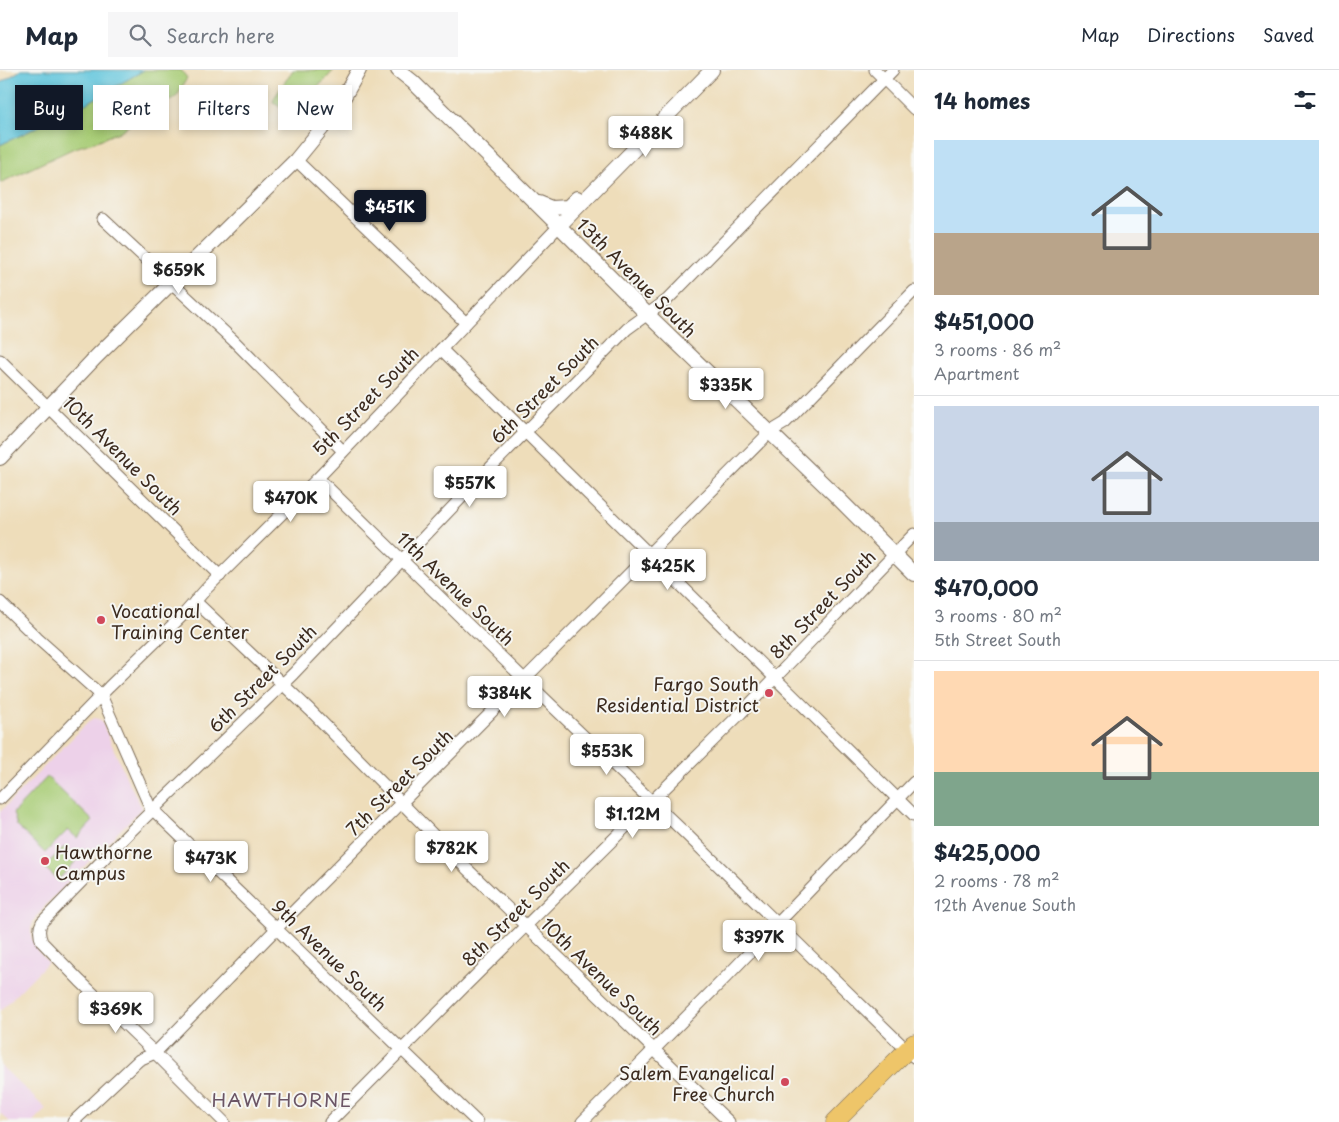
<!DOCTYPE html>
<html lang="en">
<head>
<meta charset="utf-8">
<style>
  body { margin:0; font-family:"Playpen Sans",sans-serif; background:#f6f6f7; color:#1f2937; height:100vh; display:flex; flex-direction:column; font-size:19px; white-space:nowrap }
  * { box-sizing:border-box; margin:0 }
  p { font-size:16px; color:#747a83 }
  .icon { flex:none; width:28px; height:28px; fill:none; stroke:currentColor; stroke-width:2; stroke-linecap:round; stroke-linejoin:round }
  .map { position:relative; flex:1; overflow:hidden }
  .details { display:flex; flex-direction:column; background:#fff; width:425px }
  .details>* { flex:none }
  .hud { position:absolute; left:15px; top:15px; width:475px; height:45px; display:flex; gap:10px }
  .price { position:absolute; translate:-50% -42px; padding:0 11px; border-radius:5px; background:#fff; color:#222; font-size:16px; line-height:32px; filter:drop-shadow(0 1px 2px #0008) }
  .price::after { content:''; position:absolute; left:50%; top:30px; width:15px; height:11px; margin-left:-8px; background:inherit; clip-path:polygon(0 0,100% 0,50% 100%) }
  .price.active { background:#111827; color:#fff }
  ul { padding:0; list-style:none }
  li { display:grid; align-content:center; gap:10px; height:265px; padding:0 20px }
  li+li { border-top:1px solid #e0e1e3 }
  li span { display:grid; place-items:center; height:155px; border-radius:0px; color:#555 }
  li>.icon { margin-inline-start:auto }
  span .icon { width:90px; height:90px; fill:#fffc; stroke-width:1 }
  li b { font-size:21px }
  h2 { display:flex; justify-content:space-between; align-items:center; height:60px; padding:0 20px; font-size:21px }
  .chip { padding:0 18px; border-radius:0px; background:#fff; box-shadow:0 2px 8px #0003; font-size:18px; line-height:45px }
  .chip.active { background:#111827; color:#fff }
  header { display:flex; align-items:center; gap:30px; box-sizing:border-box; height:70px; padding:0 25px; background:#fff; border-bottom:1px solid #e0e1e3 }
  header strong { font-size:24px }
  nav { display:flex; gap:28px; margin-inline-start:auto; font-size:18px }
  .search { width:350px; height:45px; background:#f6f6f7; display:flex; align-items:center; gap:12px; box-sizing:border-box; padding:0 18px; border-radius:0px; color:#747a83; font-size:19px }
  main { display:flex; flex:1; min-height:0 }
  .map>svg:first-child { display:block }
  .built { fill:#edd1e9 }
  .green { fill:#a7cc75; stroke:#717b4a }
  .water { fill:#5fc5dc; stroke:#4d787d }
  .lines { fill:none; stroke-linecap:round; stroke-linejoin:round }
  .minor-casing { stroke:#7a6955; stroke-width:13 }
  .tertiary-casing { stroke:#7a6955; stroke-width:16 }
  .primary-casing { stroke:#7a6955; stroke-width:19 }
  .minor { stroke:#fff; stroke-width:11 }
  .tertiary { stroke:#fff; stroke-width:14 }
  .primary { stroke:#eec569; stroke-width:18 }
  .poi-dot { fill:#d1495b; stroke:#f6f6f2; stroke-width:2 }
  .labels { text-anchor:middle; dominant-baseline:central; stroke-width:4; stroke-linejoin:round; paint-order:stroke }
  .street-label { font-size:18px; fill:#3b2a1e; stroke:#f6f6f2 }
  .poi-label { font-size:18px; fill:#3b2a1e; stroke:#f6f6f2; text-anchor:start }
  .neighbourhood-label { font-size:19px; letter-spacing:1px; fill:#6b5565; stroke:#f6f6f2 }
</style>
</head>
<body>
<header>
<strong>Map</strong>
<div class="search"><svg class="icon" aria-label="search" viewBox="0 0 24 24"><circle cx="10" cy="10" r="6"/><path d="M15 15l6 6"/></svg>Search here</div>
<nav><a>Map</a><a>Directions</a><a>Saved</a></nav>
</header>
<main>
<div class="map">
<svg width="914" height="1052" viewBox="0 0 914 1052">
  <rect width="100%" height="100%" fill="#f6f6f2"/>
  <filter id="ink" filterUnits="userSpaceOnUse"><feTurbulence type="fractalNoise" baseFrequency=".02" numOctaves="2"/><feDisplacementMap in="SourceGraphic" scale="10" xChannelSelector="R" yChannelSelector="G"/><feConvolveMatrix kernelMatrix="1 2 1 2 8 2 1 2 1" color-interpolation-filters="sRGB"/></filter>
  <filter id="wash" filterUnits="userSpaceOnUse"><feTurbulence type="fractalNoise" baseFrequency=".0096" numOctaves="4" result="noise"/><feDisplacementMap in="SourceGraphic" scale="20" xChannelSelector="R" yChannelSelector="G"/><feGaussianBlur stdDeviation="1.12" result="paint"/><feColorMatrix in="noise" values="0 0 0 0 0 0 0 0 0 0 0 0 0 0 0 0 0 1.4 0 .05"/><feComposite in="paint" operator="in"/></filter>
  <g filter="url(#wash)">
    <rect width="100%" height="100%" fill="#eeddba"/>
    <g class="built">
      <path d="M95 648 101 650 127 709 142 738 46 835 34 850 31 858V866L34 874 38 881 48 892 0 941V742L89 651Z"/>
      <path d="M0 995 46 1039 33 1052H10L1 1044H0Z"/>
    </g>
    <g class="green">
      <path d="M144 0H181L187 8 177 26 170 31 152 36 139 49 119 62 97 71 72 79 0 113V75L89 32Z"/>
      <path d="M293 0H334L323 12 286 42 277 34 273 32 274 28Z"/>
      <path d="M47 707 93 751 77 768 68 760 45 783 17 756 13 743Z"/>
      <path d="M64 777 77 790 58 810 44 797Z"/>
    </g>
    <path class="water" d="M21 0H144L89 32 0 75V13Z"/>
  </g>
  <g filter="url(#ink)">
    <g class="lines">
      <g class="minor-casing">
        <g id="minor">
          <path d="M875 0 914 39"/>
          <path d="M296 90 466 253"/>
          <path d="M103 149 234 271 343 381"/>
          <path d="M441 279 914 745"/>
          <path d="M0 290 220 506"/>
          <path d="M318 408 525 610 687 765 914 987"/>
          <path d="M195 531 310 640 466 798 729 1052"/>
          <path d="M0 532 37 568 101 625 150 737 477 1052"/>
          <path d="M0 729 109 617 184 544 207 518 318 408 559 156"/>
          <path d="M73 1052 139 990 155 983 277 858 770 362 785 353 914 221"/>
          <path d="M224 1052 155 983 80 911 42 872C39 865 38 859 42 852L131 761 293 604 486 402 627 259 667 230 893 0"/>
          <path d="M330 1052 465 916 741 643 914 464"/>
          <path d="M582 1052 728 905 914 712"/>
        </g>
      </g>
      <g class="tertiary-casing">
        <g id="tertiary">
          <path d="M398 0 413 12 559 156 647 244 835 425 914 504"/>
          <path d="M539 133 551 138 568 137 577 128"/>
          <path d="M559 156 712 0"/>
          <path d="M0 388 96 287 296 90 336 41 359 0"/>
        </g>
      </g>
      <g class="primary-casing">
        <path id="primary" d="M835 1052 914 973"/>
      </g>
      <use href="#minor" class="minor"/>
      <use href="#tertiary" class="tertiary"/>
      <use href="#primary" class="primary"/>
    </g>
  </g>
  <g class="poi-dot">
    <circle cx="101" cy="550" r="5"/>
    <circle cx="769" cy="623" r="5"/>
    <circle cx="45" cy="791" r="5"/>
    <circle cx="785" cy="1012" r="5"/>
  </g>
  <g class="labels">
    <g class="street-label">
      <text transform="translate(637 207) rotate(45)">13th Avenue South</text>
      <text transform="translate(544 319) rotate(-45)">6th Street South</text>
      <text transform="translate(365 331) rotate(-46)">5th Street South</text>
      <text transform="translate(123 385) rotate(45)">10th Avenue South</text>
      <text transform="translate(456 518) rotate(44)">11th Avenue South</text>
      <text transform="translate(822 534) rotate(-46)">8th Street South</text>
      <text transform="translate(262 608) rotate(-45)">6th Street South</text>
      <text transform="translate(399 712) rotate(-45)">7th Street South</text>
      <text transform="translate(515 842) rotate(-45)">8th Street South</text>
      <text transform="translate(330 885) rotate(44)">9th Avenue South</text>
      <text transform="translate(602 906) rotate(44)">10th Avenue South</text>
    </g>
    <g class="poi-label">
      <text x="111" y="540">Vocational<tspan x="111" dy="21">Training Center</tspan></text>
      <text x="759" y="613" text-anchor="end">Fargo South<tspan x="759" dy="21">Residential District</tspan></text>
      <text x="55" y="781">Hawthorne<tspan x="55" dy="21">Campus</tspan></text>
      <text x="775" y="1002" text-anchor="end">Salem Evangelical<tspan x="775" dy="21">Free Church</tspan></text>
    </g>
    <g class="neighbourhood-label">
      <text x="282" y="1029">HAWTHORNE</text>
    </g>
  </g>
</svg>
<b class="price" style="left:646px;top:88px">$488K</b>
<b class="price active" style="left:390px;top:162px">$451K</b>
<b class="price" style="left:179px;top:225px">$659K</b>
<b class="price" style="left:726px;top:340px">$335K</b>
<b class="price" style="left:470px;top:438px">$557K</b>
<b class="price" style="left:291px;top:453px">$470K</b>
<b class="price" style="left:668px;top:521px">$425K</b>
<b class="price" style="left:505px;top:648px">$384K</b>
<b class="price" style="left:607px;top:706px">$553K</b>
<b class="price" style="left:633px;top:769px">$1.12M</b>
<b class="price" style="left:452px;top:803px">$782K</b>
<b class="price" style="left:211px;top:813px">$473K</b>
<b class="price" style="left:759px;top:892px">$397K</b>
<b class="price" style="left:116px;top:964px">$369K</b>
<div class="hud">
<a class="chip active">Buy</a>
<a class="chip">Rent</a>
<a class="chip">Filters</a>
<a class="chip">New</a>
</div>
</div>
<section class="details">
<h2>14 homes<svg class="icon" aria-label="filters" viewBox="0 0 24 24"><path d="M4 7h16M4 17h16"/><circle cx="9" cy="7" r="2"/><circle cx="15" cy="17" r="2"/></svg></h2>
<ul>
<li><span style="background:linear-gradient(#bfe0f5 60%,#b9a48a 0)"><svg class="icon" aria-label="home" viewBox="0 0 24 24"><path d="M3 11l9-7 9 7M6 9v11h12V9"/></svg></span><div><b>$451,000</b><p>3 rooms · 86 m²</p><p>Apartment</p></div></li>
<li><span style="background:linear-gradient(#c9d6e8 75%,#9aa5b1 0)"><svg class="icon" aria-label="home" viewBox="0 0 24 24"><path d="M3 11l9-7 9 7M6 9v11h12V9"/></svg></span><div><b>$470,000</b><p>3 rooms · 80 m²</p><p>5th Street South</p></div></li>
<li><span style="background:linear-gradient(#ffd9b3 65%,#7fa58c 0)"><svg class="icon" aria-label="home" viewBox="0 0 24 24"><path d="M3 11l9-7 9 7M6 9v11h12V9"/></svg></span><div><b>$425,000</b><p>2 rooms · 78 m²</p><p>12th Avenue South</p></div></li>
</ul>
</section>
</main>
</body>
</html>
